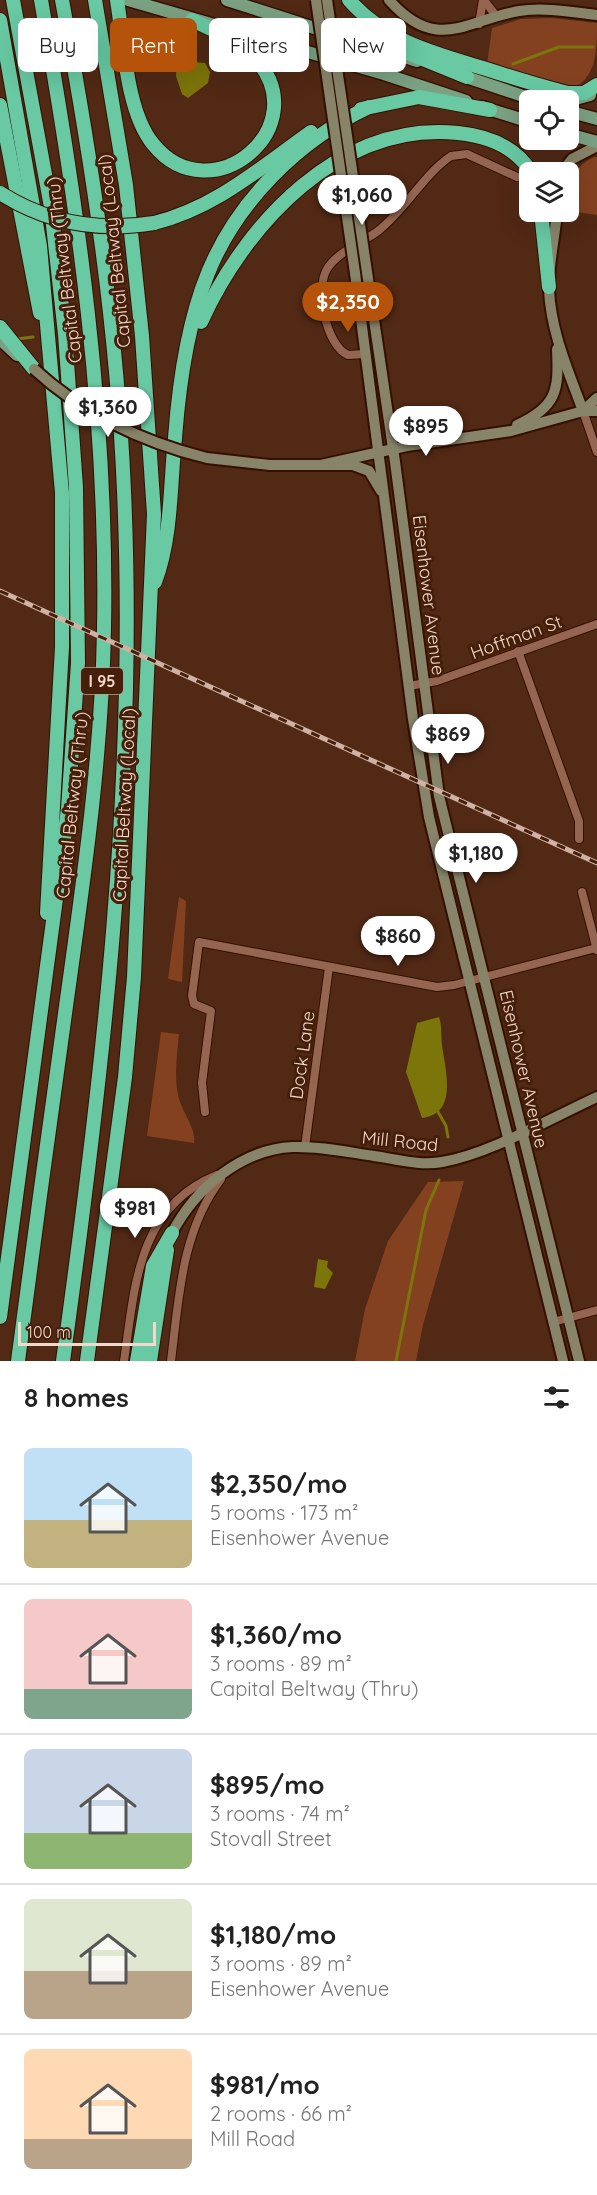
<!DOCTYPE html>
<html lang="en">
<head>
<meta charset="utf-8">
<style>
  body { margin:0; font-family:Quicksand,sans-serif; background:#f2f2f2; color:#222; height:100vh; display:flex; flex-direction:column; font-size:22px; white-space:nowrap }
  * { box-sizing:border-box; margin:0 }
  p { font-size:20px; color:#767676 }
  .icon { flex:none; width:33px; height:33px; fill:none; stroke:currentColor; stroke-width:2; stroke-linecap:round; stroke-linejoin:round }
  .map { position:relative; height:1361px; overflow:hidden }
  .drawer { display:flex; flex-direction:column; background:#fff; flex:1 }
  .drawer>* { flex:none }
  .hud { position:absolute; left:18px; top:18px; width:561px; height:54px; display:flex; gap:12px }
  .fabs { position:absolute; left:519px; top:90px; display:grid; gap:12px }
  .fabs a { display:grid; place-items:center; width:60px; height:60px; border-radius:9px; background:#fff; box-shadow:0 6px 24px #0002; font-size:30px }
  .scale { position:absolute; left:18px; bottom:15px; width:138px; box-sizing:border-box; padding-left:6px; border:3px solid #f3d8cc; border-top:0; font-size:16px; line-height:21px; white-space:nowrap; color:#f3d8cc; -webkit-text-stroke:4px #461f0a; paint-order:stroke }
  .price { position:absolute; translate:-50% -51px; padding:0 14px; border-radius:21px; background:#fff; color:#222; font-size:20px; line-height:39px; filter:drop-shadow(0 2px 3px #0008) }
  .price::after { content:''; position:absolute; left:50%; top:36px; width:18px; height:14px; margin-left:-9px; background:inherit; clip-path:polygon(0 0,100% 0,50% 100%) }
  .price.on { background:#b45309; color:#fff }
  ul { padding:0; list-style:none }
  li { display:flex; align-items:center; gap:18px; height:150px; padding:0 24px }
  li+li { border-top:2px solid #e0e0e0 }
  li span { display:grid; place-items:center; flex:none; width:168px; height:120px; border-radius:9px; color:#555 }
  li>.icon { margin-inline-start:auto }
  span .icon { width:72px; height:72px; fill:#fffc; stroke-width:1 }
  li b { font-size:26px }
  h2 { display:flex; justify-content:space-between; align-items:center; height:72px; padding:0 24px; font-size:26px }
  .pill { padding:0 21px; border-radius:9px; background:#fff; box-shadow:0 6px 24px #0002; font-size:21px; line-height:54px }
  .pill.on { background:#b45309; color:#fff }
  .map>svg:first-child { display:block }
  .green { fill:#834120 }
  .water { fill:#7b750a }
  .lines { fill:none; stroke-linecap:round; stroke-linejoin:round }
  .stream { stroke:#7b750a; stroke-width:3 }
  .street-casing { stroke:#351000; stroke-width:10 }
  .secondary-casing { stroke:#351000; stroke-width:14 }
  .primary-casing { stroke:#351000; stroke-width:15 }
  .highway-casing { stroke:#351000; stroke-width:16 }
  .street { stroke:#946651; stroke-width:8 }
  .secondary { stroke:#87846a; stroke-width:10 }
  .primary { stroke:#7aa182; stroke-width:12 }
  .highway { stroke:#68c9a3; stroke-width:14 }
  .rail-casing { stroke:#d0b2a5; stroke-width:5 }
  .rail { stroke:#461f0a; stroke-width:3; stroke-dasharray:9; stroke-linecap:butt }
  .secondary-bridge-casing { stroke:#351000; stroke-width:14; stroke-linecap:butt }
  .highway-bridge-casing { stroke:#351000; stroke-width:16; stroke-linecap:butt }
  .secondary-bridge { stroke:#87846a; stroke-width:10 }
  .highway-bridge { stroke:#68c9a3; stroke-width:14 }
  .labels { text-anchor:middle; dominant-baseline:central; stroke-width:6; stroke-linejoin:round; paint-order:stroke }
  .shield { fill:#461f0a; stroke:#bfa092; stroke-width:1.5 }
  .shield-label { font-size:16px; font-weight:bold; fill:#f3d8cc }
  .street-label { font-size:18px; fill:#f3d8cc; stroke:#461f0a }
</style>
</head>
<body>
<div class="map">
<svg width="597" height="1361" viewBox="0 0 597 1361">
  <rect width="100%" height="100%" fill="#512915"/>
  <g class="green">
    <path d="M552 18 597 23C597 48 597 76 574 88L487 64 492 28 521 19Z"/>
    <path d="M594 157H597V215L569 211C571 187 570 168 594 157Z"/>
    <path d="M179 897 186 901 182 982 168 979Z"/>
    <path d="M161 1032 179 1034C177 1055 174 1075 178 1095 181 1110 197 1130 194 1143L147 1136Z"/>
    <path d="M464 1181 423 1325 416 1361H355L365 1309 388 1241 428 1182Z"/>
  </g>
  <g class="water">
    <path d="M186 56 193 62 205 63 210 72 208 83 188 98 182 94 176 76 177 62Z"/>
    <path d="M439 1017C442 1024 441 1037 442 1045 445 1069 459 1114 422 1118L406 1072 417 1023Z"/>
    <path d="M318 1259 328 1261 327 1267 333 1273 325 1289 314 1287Z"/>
  </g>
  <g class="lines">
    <g class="stream">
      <path d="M513 64 559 47H593"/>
      <path d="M17 339 33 337"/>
      <path d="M437 1110 446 1126 448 1137"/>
      <path d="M396 1361 426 1210 439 1180"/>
    </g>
    <g class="street-casing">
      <g id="street">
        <path d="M484 0 497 17"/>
        <path d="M479 24 483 0"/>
        <path d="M365 354 348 355C326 346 315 289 327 269 337 252 362 243 378 231 405 210 424 174 451 156L467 154 517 177"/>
        <path d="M583 411 597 452"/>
        <path d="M518 651 579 821V839"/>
        <path d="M409 686 437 681 597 624"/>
        <path d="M582 892 597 950"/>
        <path d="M205 1112 202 1083 211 1011 194 1004 192 996 199 942 437 987 454 985 596 948"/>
        <path d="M305 1147 329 967"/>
        <path d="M553 1322 597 1310"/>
        <path d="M124 1361C135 1287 137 1207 217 1175"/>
        <path d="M171 1361C179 1298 181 1232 221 1179"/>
      </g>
    </g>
    <g class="secondary-casing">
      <g id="secondary">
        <path d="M389 0C437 54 466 20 519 11 544 7 572 12 597 15"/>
        <path d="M562 172 572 159 597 146"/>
        <path d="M557 212C555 237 548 265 549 290 551 333 569 372 583 411"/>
        <path d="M367 272 395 462 439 796 579 1361"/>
        <path d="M355 273 413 719 429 817 563 1361"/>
        <path d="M583 411 597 398"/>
        <path d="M517 425C557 407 559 390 557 349"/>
        <path d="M207 458 270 465H353L369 471 381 491"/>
        <path d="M321 465 407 446 511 431 583 411H597"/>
        <path d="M172 1233C195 1189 241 1149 293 1147 320 1146 347 1152 374 1156 396 1159 420 1166 442 1162 490 1154 551 1118 597 1097"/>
      </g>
    </g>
    <g class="primary-casing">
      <g id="primary">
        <path d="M128 0 384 74 466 101"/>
        <path d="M227 0 417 61"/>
        <path d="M460 75 535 100"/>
        <path d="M530 97 557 100"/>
        <path d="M568 101 590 95"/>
        <path d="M482 107 530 122"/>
        <path d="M568 111 597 119"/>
        <path d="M568 134 597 142"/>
        <path d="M0 339 17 355"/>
      </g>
    </g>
    <g class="highway-casing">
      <g id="highway">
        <path d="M62 0C92 163 117 325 124 491 137 782 103 1073 63 1361"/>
        <path d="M117 0C124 42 126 111 153 144 211 216 319 126 254 57 238 40 213 30 192 20"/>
        <path d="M349 0C385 41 433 53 483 68 511 77 539 86 568 93H584L597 85"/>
        <path d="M0 20 40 246 62 493V647L47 913"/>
        <path d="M408 53 467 77"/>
        <path d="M0 105 40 313"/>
        <path d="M361 109 419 97 490 110"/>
        <path d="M541 212 549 287"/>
        <path d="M154 223C215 208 260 168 311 132"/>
        <path d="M201 322C246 223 340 121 458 133 488 136 515 146 531 172"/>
        <path d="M0 327 34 369"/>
        <path d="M155 582C172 537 170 485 175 438 179 384 187 324 208 273 237 201 299 140 369 107"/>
        <path d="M0 1317 68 809 78 663 76 487 65 334 51 207 13 0"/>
        <path d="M18 1361C34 1240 50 1120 67 999 84 877 102 753 104 629 108 417 78 208 41 0"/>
        <path d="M87 1361 125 1077 134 977 154 514 142 336 126 185 95 0"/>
        <path d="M137 1361 153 1266 172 1233"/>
        <path d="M150 1361 167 1250"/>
      </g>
    </g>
    <use href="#street" class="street"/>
    <use href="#secondary" class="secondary"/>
    <use href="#primary" class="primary"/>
    <use href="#highway" class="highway"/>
    <g class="rail-casing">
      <path id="rail" d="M0 591 597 863"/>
    </g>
    <use href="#rail" class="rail"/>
    <g class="secondary-bridge-casing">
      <g id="secondary-bridge">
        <path d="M316 0 355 273"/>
        <path d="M327 0 367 272"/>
        <path d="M34 369C84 415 142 442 207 458"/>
      </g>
    </g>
    <g class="highway-bridge-casing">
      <path id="highway-bridge" d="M0 193C47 223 99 232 154 223"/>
    </g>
    <use href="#secondary-bridge" class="secondary-bridge"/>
    <use href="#highway-bridge" class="highway-bridge"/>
  </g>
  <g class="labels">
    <rect class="shield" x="81" y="668" width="42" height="26" rx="4.5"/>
    <g class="shield-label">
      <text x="102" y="681">I 95</text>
    </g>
    <g class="street-label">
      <text transform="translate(114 251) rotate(-96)">Capital Beltway (Local)</text>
      <text transform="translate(64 270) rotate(-97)">Capital Beltway (Thru)</text>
      <text transform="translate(429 595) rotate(83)">Eisenhower Avenue</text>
      <text transform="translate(516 637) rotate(-20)">Hoffman St</text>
      <text transform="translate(72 805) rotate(-84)">Capital Beltway (Thru)</text>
      <text transform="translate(124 805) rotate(-87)">Capital Beltway (Local)</text>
      <text transform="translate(302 1055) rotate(-82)">Dock Lane</text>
      <text transform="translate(524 1069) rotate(77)">Eisenhower Avenue</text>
      <text transform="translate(400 1141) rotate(6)">Mill Road</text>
    </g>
  </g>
</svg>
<div class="fabs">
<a><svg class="icon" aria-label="locate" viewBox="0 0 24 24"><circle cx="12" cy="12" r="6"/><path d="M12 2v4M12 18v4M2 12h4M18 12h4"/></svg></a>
<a><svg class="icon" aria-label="layers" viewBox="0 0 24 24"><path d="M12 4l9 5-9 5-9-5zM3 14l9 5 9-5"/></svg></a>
</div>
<div class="scale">100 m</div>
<b class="price" style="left:362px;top:226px">$1,060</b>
<b class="price on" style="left:348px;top:333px">$2,350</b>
<b class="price" style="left:108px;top:438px">$1,360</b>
<b class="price" style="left:426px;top:457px">$895</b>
<b class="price" style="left:448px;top:765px">$869</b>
<b class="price" style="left:476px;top:884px">$1,180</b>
<b class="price" style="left:398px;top:967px">$860</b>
<b class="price" style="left:135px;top:1239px">$981</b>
<div class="hud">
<a class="pill">Buy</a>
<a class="pill on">Rent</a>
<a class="pill">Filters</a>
<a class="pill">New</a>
</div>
</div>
<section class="drawer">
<h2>8 homes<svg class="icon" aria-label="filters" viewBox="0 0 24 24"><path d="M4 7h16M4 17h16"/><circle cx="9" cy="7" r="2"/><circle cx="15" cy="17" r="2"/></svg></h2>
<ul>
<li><span style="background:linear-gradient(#bfe0f5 60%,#c2b280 0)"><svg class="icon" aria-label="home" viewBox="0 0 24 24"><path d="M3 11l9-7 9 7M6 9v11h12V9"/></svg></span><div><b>$2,350/mo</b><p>5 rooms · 173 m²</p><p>Eisenhower Avenue</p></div></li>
<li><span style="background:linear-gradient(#f6c9c9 75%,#7fa58c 0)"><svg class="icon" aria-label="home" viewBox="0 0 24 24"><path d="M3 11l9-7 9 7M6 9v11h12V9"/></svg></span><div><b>$1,360/mo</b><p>3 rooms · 89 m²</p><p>Capital Beltway (Thru)</p></div></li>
<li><span style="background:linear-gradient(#c9d6e8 70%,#8fb573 0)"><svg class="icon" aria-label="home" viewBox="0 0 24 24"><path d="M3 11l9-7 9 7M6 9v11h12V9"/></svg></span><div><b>$895/mo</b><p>3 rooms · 74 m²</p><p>Stovall Street</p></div></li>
<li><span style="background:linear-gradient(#dfe7d0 60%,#b9a48a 0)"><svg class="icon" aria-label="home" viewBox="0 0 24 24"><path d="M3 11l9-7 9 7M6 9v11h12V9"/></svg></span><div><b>$1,180/mo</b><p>3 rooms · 89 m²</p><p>Eisenhower Avenue</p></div></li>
<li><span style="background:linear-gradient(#ffd9b3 75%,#b9a48a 0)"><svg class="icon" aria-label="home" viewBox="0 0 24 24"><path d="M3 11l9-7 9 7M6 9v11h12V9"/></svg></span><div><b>$981/mo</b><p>2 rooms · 66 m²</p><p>Mill Road</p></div></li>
</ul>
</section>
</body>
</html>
